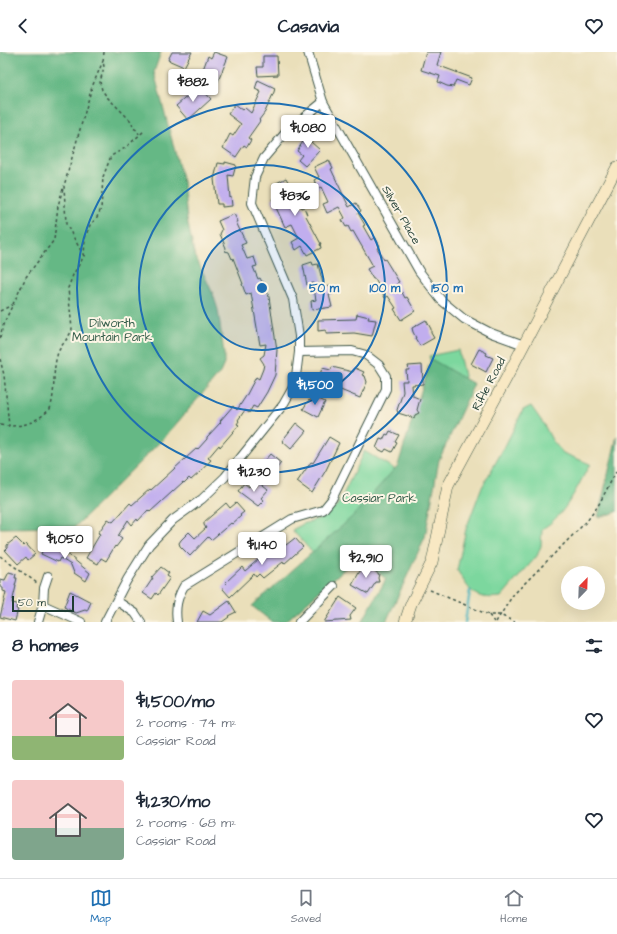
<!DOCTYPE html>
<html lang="en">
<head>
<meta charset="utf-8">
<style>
  body { margin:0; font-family:"Architects Daughter",sans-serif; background:#f2f2f3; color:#1f2937; height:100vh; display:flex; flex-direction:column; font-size:15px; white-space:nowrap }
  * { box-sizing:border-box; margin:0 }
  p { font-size:13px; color:#747a83 }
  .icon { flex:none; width:22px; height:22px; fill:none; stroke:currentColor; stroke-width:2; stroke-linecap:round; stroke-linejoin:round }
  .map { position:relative; height:570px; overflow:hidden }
  .drawer { display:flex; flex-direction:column; background:#fff; flex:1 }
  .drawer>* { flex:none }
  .needle { width:26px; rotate:23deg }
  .buttons { position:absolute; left:561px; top:514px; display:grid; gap:8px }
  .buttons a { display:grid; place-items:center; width:44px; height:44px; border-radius:50%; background:#fff; box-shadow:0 4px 16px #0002; font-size:20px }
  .scale { position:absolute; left:12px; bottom:10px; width:62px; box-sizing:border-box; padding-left:4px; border:2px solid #1f3d34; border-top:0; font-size:11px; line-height:14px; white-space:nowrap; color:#1f3d34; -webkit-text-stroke:3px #fcf5e5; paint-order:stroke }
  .price { position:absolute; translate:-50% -34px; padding:0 9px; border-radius:4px; background:#fff; color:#222; font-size:13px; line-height:26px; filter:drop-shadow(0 1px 2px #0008) }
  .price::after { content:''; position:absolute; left:50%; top:24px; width:12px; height:9px; margin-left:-6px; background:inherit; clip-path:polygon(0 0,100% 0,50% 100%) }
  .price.selected { background:#1f6fb2; color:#fff }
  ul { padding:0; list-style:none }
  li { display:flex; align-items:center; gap:12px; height:100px; padding:0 12px }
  li span { display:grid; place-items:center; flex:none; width:112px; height:80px; border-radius:4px; color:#555 }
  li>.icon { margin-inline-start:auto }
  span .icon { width:48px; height:48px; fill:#fffc; stroke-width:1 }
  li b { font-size:17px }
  h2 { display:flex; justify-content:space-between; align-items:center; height:48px; padding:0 12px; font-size:17px }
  header { display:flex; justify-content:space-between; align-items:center; height:52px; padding:0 12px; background:#fff; font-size:18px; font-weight:700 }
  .menu { display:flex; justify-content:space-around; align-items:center; height:56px; border-top:1px solid #e0e1e3; background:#fff; font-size:11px; color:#747a83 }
  .menu a { display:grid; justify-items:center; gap:2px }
  .menu .selected { color:#1f6fb2 }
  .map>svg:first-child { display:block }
  .green { fill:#7cd79e; stroke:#4e8a69 }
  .forest { fill:#65b885; stroke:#427a5c }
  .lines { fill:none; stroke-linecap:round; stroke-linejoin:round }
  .stream { stroke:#45b4bd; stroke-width:2.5 }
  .building { fill:#c1aeee }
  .street-casing { stroke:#3d5548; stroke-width:10 }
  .secondary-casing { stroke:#3d5548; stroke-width:12 }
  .path { stroke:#3d5548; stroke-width:1.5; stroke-dasharray:3 3; stroke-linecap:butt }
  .street { stroke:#fff; stroke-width:8 }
  .secondary { stroke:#f8e8c3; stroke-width:11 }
  .ring { fill:none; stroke:#1f6fb2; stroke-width:2 }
  .labels { text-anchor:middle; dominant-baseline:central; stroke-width:4; stroke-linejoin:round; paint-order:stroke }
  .street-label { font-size:12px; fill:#1f3d34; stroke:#fcf5e5 }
  .park-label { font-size:12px; fill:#325c49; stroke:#fcf5e5 }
  .centre { fill:#1f6fb2; stroke:#fcf5e5; stroke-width:2 }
  .ring-label { font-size:12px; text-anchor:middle; font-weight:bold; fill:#1f6fb2; stroke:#fcf5e5; stroke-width:4; stroke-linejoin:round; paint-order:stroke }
</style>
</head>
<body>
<header><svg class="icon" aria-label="back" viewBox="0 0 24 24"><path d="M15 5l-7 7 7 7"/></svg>Casavia<svg class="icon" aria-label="heart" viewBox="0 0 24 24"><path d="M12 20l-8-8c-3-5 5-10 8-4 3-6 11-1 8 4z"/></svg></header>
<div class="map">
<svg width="617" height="570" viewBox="0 0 617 570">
  <rect width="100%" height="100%" fill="#fcf5e5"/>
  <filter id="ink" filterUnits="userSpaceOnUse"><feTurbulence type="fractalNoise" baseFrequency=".025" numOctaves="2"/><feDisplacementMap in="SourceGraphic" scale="8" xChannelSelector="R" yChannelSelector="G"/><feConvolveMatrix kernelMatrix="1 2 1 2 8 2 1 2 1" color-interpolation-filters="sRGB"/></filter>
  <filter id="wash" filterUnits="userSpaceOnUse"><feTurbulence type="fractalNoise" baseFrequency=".012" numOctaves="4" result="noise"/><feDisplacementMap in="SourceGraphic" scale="16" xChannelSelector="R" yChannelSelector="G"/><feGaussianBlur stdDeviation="0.9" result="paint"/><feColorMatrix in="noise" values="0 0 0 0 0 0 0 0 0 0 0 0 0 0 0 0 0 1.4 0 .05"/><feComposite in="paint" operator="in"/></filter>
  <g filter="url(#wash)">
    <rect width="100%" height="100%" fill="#eadfba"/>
    <g class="green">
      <path d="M458 298 468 341 377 479 335 525 292 478 303 472 323 465 336 455 342 445 364 399 405 423 441 345 429 304Z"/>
      <path d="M531 354 543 371 552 388 563 401 590 412C577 435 566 463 542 477L541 494 537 504 501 545C473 548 471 540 457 518L466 477 481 437 506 392 523 358Z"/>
    </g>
    <g class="forest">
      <path d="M0 0H161L154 20 183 130 187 167 194 201 213 242 218 258 224 302V312L220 321 164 386 75 475 0 476Z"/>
      <path d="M431 307 474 332 439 408 425 485 386 570H362L386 527 359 504 285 570H272L252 554 352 465 398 413Z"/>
      <path d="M617 384V460L598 465Z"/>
    </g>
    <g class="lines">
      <path class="stream" d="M465 570 470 539"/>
    </g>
    <g id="blocks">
      <g class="building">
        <path d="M172 0H192L184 15 168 8Z"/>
        <path d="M214 0 228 5 216 34 202 28 205 21 202 20 208 4 211 6Z"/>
        <path d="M426 0H441L437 13 472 26 469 33 456 28 453 35 447 34 438 30 440 24 421 18Z"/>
        <path d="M263 4H277L278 23 258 24 257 15H263Z"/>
        <path d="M258 28 275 36 274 40 265 60 259 68 260 69 248 86 251 88 247 95 244 93 236 105 223 96 230 82 233 84 241 72 228 62 235 52 243 58 245 56 251 61 261 40 255 37Z"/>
        <path d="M199 34 211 47 188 68 176 54Z"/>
        <path d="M311 78 317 83 311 90 320 98 305 114 298 108 302 103 297 99 304 88H303Z"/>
        <path d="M329 108 333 116 331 117 349 155 356 151 361 159 358 161 365 173 363 174 371 188 375 185 380 194 377 196 384 208 385 207 399 230 397 231 405 246 407 245 415 259 401 268 394 257 396 256 388 244 385 246 375 227H373L367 217 373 214 353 179 351 180 348 174 346 175 342 168 345 166 339 155 327 161 323 152 328 150 321 135 318 137 314 128 319 125 314 115Z"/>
        <path d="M225 110 236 113 233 124 228 123 230 146 231 145 232 154 222 155V152H217L214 127 218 111 225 112Z"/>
        <path d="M286 126 302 156 304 155 307 163 306 164 321 192H320L321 196 307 203 302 194 296 198 292 190 299 186 292 172 285 175 272 147 278 143 273 133Z"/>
        <path d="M234 162 238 170H236L246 191 241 193 247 207 254 205 257 214 253 215 258 227 260 226 262 230H264L269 245 277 298 275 323 267 340 257 356 253 354 249 361 245 358 238 368 239 369 237 372 239 373 220 395 219 393 208 406 211 408 200 420 191 428 189 426 184 431 183 430 150 460 148 458 138 469 137 467 132 473 128 468 118 484 122 487 116 495 115 494 106 509 101 506 98 512 86 506 100 482 98 481 108 467 113 470 130 451 132 453 150 437 151 438 197 396 198 397 207 387V385L221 370 220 369 233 354 237 358 246 344 256 325 259 327 263 317 264 312 260 306 264 303 266 292 260 293 251 241 246 243 242 232H243L233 206 232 207 229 200 225 199 226 196 220 182 222 178 218 169Z"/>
        <path d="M312 210 313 213 318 212 324 235 330 234 332 242 329 243 332 255 312 258 311 249 316 248 313 231 307 233 303 213Z"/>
        <path d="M357 262 369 265 368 267 376 268 372 284 354 281 326 282V278L318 279V268L356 267Z"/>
        <path d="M426 268 431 277V281L434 286 420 294 415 286H416L413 280 412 276Z"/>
        <path d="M479 297 487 301 486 303 493 306 486 320 471 312Z"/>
        <path d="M422 313 423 332 412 333 413 344 420 347 417 358 419 361 415 363 414 366 398 361 397 358 403 340 402 329H407L406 318H409L408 314Z"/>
        <path d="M332 315 353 320 355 316 364 320 362 323 365 324 367 330 360 346 338 337 337 342 316 337 322 316 331 318Z"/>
        <path d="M313 344 325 350 318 365 303 357 309 348 310 349Z"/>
        <path d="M296 371 306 379 291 397 282 389Z"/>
        <path d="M390 379 399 383 395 390 397 391 392 400 386 397 384 400 376 396 380 387 383 388 386 382 388 383Z"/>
        <path d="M329 385 339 391 326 418 312 441 297 430 311 410 313 411Z"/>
        <path d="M270 402 281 411 267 428 256 419Z"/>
        <path d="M258 430 268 438 261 446 264 448 258 454 238 439 244 431 249 435 250 433 253 436Z"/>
        <path d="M226 451 230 456 236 451 244 460 240 463 241 464 232 472 231 471 211 488 208 485 190 504 180 494 179 491 181 488 189 480 195 486 206 476 204 473V470Z"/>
        <path d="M16 486 24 494 26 492 35 502 28 508 26 505 18 512 5 498 7 496V493Z"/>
        <path d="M295 486 303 495 284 512 283 510 263 526 259 522 256 525 254 522 230 545 223 537V535L227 531 226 530 242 515 245 519 266 501 267 502 269 501 271 504 285 492 286 493Z"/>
        <path d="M46 490 59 495 90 521 86 529 74 521 71 513 60 506 58 510 41 502Z"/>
        <path d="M364 512 379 522 378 526 379 530H376L368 542 352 533Z"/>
        <path d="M161 515 169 521 167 524 170 526 158 543 156 541 152 547 143 541 153 526H151Z"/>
        <path d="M9 520 16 522 15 526H17L15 534H16L12 551 17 552 16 557H18L15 569 0 565 6 540 3 539V536L0 535V527L5 528Z"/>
        <path d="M70 539 91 550 87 559 85 558 76 561 64 555Z"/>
        <path d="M340 545 356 556 350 564 351 568 324 570Z"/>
        <path d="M229 549 236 560 228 564 229 565 222 570H197L203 559 210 563Z"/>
      </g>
    </g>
  </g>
  <g filter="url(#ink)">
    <use href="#blocks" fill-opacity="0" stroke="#3d5548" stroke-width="1"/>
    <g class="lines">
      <g class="street-casing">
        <g id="street">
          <path d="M308 0 323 50 419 219 441 248 464 267 491 281 524 293"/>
          <path d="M117 549 135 561 141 570"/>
          <path d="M43 553 44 536 48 524"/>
          <path d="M38 570 43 553 81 570"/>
          <path d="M105 570 127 528 149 493 173 468 202 447 225 425 283 353 295 332 299 300V284L293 247 252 151 255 125 264 106 287 79 323 50"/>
          <path d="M177 570C175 556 177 546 184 534L292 467 323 458 332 447 386 337V324L379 313 366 303 352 299 299 300"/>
          <path d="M299 570 334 534"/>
        </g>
      </g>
      <g class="secondary-casing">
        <path id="secondary" d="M405 570 411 552 432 510 448 434 507 325 617 115"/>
      </g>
      <g class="path">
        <path d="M104 0 103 9 104 15 100 30 102 38 107 45 132 70 133 76 137 78 139 82"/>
        <path d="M84 204 66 172 64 134 92 35 103 9"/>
        <path d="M0 259 12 253"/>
        <path d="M0 286 3 273 26 225 54 188 58 154 63 136"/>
        <path d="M0 307 4 323 9 374"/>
        <path d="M0 373C21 376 34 372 50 357 56 338 52 322 57 304 59 294 69 287 72 277L68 236 73 223 84 204 85 186 90 173 96 167 101 157 103 125 111 104 125 96 144 79"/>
        <path d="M0 504 37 531"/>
        <path d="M430 538 489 563H500L515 570"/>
        <path d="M489 563 494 570"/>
        <path d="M496 570 513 543 587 469 598 454 617 418"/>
      </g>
      <use href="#street" class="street"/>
      <use href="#secondary" class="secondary"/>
    </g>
  </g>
  <circle cx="262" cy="236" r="62" fill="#1f6fb2" fill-opacity=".12"/>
  <g class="ring">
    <circle cx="262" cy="236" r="62"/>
    <circle cx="262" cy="236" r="123"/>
    <circle cx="262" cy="236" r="185"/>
  </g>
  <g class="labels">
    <g class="street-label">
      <text transform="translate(401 163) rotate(60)">Silver Place</text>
      <text transform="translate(489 332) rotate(-62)">Rifle Road</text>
    </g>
    <g class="park-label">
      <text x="112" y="271">Dilworth<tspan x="112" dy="14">Mountain Park</tspan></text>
      <text x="379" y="446">Cassiar Park</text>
    </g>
  </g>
  <circle cx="262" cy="236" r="6" class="centre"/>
  <g class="ring-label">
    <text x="324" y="240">50 m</text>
    <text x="385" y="240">100 m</text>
    <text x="447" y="240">150 m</text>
  </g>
</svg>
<div class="buttons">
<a><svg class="needle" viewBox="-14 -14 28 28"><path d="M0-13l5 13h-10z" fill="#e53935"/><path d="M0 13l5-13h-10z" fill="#747a83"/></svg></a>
</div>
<div class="scale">50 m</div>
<b class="price" style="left:193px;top:51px">$882</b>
<b class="price" style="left:308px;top:97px">$1,080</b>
<b class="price" style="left:295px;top:165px">$836</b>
<b class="price selected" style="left:315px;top:354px">$1,500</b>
<b class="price" style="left:254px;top:441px">$1,230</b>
<b class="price" style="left:65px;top:508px">$1,050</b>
<b class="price" style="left:262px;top:514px">$1,140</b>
<b class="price" style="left:366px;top:527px">$2,910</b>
</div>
<section class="drawer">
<h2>8 homes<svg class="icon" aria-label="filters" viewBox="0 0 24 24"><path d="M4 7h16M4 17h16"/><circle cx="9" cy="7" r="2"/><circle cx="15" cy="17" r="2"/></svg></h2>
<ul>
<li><span style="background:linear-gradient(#f6c9c9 70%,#8fb573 0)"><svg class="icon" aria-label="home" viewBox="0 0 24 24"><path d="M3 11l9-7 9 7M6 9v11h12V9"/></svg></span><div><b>$1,500/mo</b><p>2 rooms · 74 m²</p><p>Cassiar Road</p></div><svg class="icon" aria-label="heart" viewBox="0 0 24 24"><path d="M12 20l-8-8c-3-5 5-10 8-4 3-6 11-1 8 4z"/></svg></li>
<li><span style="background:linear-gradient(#f6c9c9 60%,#7fa58c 0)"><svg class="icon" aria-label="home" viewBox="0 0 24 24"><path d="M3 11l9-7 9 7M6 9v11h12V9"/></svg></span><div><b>$1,230/mo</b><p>2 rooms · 68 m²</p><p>Cassiar Road</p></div><svg class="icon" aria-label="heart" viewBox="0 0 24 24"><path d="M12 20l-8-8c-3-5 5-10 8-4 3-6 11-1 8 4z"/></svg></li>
</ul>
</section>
<nav class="menu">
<a class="selected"><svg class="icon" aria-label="map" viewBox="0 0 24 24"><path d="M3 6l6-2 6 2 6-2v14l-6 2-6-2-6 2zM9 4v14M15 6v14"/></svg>Map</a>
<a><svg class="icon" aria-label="saved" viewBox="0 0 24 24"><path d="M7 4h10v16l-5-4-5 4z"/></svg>Saved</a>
<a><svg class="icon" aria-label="home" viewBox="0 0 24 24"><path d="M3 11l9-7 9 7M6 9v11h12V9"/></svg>Home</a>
</nav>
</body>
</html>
